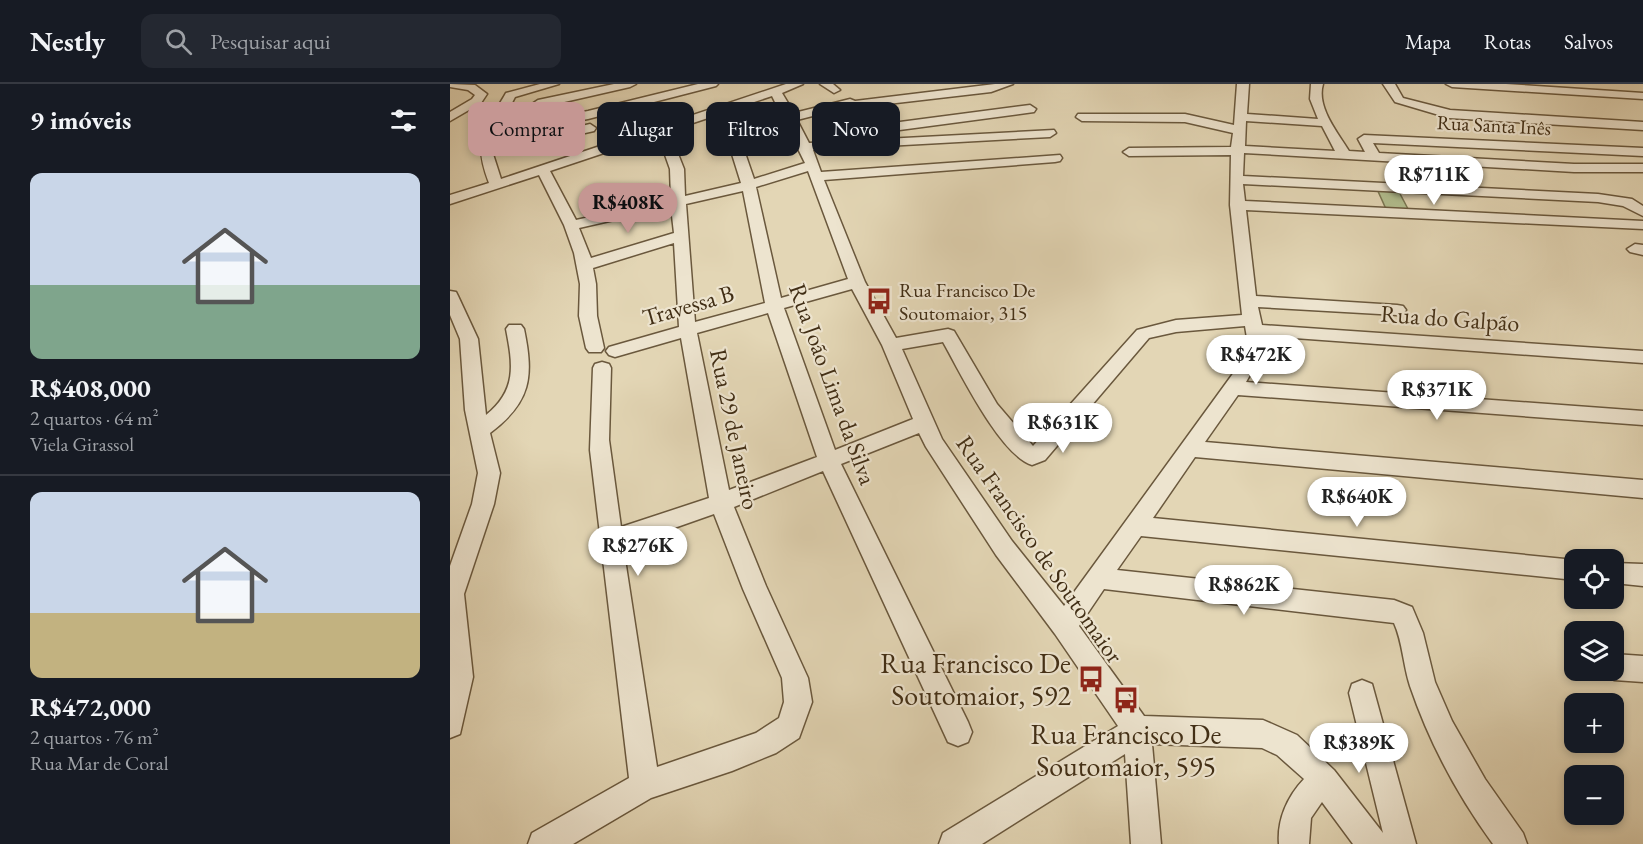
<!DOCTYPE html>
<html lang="pt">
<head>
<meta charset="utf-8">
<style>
  body { margin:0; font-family:"EB Garamond",serif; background:#242831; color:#f1f3f6; height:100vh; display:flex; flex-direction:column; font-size:22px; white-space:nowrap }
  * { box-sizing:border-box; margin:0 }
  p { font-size:20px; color:#9ea1a6 }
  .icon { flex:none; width:33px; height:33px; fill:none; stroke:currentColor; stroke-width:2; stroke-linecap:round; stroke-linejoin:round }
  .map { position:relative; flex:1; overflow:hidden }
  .side { display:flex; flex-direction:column; background:#171b24; width:450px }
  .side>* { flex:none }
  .banner { position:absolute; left:18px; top:18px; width:570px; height:54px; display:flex; gap:12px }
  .fabs { position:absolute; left:1114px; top:465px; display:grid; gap:12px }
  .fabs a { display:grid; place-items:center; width:60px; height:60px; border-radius:12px; background:#171b24; box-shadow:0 3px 9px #0003; font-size:30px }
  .price { position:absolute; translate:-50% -51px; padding:0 14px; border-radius:21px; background:#fff; color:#222; font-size:20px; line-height:39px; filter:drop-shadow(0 2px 3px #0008) }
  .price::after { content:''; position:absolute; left:50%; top:36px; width:18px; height:14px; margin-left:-9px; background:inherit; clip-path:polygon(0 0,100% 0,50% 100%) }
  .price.active { background:#c59692; color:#111 }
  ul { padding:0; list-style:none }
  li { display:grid; align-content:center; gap:12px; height:318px; padding:0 30px }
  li+li { border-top:2px solid #363941 }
  li span { display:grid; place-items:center; height:186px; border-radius:12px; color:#555 }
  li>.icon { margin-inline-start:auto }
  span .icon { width:108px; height:108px; fill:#fffc; stroke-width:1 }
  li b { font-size:26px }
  h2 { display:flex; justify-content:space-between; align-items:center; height:72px; padding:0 30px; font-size:26px }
  .chip { padding:0 21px; border-radius:12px; background:#171b24; box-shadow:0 3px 9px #0003; font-size:21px; line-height:54px }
  .chip.active { background:#c59692; color:#111 }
  header { display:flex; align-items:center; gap:36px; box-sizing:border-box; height:84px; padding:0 30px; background:#171b24; border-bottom:2px solid #363941 }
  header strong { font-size:28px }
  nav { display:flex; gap:33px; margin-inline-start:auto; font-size:21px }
  .search { width:420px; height:54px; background:#242831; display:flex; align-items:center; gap:15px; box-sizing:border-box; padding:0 21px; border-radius:12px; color:#9ea1a6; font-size:22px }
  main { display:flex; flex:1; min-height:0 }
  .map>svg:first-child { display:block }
  .green { fill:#b2be8f; stroke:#7a7652; stroke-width:1.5 }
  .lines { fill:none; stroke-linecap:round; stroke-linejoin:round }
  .minor-casing { stroke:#6a583d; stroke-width:3 }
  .minor { fill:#ede4cf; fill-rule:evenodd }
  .labels { text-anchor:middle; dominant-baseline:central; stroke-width:4.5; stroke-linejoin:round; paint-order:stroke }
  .far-street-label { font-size:20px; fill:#412e15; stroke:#ede4cf }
  .far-poi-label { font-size:20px; fill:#412e15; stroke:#ede4cf; text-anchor:start }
  .street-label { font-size:24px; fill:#412e15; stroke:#ede4cf }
  .near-poi-label { font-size:28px; fill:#412e15; stroke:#ede4cf; text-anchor:end }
</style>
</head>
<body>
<header>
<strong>Nestly</strong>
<div class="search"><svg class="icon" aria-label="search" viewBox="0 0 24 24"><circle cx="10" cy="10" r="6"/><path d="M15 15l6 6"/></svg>Pesquisar aqui</div>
<nav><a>Mapa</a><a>Rotas</a><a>Salvos</a></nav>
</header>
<main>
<section class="side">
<h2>9 imóveis<svg class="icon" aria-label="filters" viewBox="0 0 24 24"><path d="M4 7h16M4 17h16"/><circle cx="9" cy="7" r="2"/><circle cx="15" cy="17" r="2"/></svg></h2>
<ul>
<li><span style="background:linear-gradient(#c9d6e8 60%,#7fa58c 0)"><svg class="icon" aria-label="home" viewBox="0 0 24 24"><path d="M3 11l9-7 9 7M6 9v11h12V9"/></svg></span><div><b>R$408,000</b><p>2 quartos · 64 m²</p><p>Viela Girassol</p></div></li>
<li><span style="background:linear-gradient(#c9d6e8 65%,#c2b280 0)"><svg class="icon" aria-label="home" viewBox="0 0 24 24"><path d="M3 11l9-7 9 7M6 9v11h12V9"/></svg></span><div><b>R$472,000</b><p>2 quartos · 76 m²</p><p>Rua Mar de Coral</p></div></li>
</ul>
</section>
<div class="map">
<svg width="1193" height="760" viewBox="0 0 1193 760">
  <rect width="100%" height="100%" fill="#e3d6b5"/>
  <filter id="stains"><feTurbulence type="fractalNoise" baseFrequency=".00333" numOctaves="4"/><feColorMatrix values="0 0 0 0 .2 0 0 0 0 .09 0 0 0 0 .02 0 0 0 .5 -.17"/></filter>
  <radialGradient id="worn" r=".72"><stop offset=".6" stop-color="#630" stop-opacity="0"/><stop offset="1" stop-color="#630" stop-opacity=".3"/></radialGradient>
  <path class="green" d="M927 105 948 106 958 125H936Z"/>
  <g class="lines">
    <g class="minor-casing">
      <g id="minor">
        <path d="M0 0 25 1 37 10 31 19 0 37V28L22 15 25 11 18 6 0 3Z"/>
        <path d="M90 0H109L65 13 49 44 138 27 248 0H268L266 2 138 35 45 52 42 63 140 40 146 44 144 47 43 70 51 95 336 0H353L332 9 344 29 400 15 405 17 545 0H563L541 8 386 26 347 36 359 59 604 46 606 49 600 53 363 66 371 88 610 71 612 74 610 77 605 78 374 96 415 198 446 254 498 245 504 247 547 320 583 362 687 246 726 236 792 231 780 121 781 71 679 72 673 68 679 64 781 63 783 49 735 38 632 37 626 33 628 30H735L784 41 787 0H799L797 30 868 35 860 15 861 0H873C866 23 888 49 899 67L915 68 908 55 914 51 1193 64V72L923 59 929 69 1124 80H1193V88H1124L794 69 793 92 1148 110 1182 115 1193 122V132L1173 122 1148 118 793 100 795 117 1193 137V145L796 126 806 212 947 221 953 222 956 226 953 230 947 231 808 223 812 241 1193 267V279L815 252 813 268 796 298 1193 327V341L788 311 755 358 1193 396V414L745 373 703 434 1125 476V496L691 452 667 486 944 516 962 523 973 549 985 598 1002 637 1035 695 1073 749 1077 760H1043C1008 712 979 658 960 602 953 581 953 559 944 539L654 505 629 542 694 632 813 636 847 651 884 686 933 749 899 609 902 600 912 596 922 600 966 760H903L872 718 861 734 859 760H829C827 736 837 713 854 695L827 671 812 664 702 660 711 760H681L675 670 532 760H489L493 749 668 642 605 550 546 471 476 363 469 349 391 380 518 638 522 648 518 658 508 662 498 658 373 387 284 423 316 502 358 594 362 618 349 654 326 669 282 687 201 714 123 760H78L82 749 179 694 140 366 143 284 145 280 152 278 159 280 161 284 159 356 171 443 259 414 231 254 165 273 159 271 156 267 159 263 229 243 224 159 143 184 146 200 147 232 154 264 151 268H139L136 264 129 232 130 200 124 169 114 141 89 91 0 120V111L39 99C22 54 34 47 56 9ZM322 12 355 79 304 95 284 37 277 27ZM267 31 272 38 291 99 235 112 234 85 219 47ZM796 37 872 42 885 67 795 62ZM208 51 220 85 221 115 126 136 100 87ZM358 87 398 195 331 214 306 103ZM293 107 315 219 245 238 236 120ZM221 123 224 149 141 174 129 144ZM402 205 432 261 463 335 385 366 334 224ZM318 229 367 373 279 406 247 249ZM795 242 797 254 790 280 614 522 562 457 492 355 452 265 493 258C510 288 550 371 582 381L595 376 699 254 726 248ZM264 430 293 505 332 594 334 618 329 634 306 649 207 683 173 462Z"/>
        <path d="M164 0H186L180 3 88 24 82 20 88 16Z"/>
        <path d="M370 0H383L390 6 384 9Z"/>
        <path d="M933 0H945L953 14 1000 26 1193 38V46L999 34 945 18Z"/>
        <path d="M996 0H1056L1193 9V15L1002 3Z"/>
        <path d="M580 21 586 25 584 28 427 49 421 45 427 41Z"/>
        <path d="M1185 160 1193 161V171L1180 168 1177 165Z"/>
        <path d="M0 207 6 208 8 212 28 255 36 331C67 306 63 281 56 245L59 241H71L74 245C84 293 81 318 40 349L50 389 44 420 14 510 23 593 10 650 0 654V482L22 420 28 389 15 326 10 255 0 231Z"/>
        <path d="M1164 479 1193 480V502L1164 499Z"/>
        <path d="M1164 570 1193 572V598L1164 596 1155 592 1152 586H1164Z"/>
      </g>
    </g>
    <use href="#minor" class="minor"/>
  </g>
  <defs>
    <g id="bus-bare" transform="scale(2.07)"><path d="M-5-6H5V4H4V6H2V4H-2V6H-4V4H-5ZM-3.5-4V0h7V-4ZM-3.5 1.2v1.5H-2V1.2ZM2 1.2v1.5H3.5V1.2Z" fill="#8f2418" stroke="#ede4cf" stroke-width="2.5" paint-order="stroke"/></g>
  </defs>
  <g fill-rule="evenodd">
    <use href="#bus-bare" x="429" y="217"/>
    <use href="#bus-bare" x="641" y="595"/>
    <use href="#bus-bare" x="676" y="616"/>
  </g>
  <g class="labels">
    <g class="far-street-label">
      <text transform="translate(1044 41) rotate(3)">Rua Santa Inês</text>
    </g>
    <g class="far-poi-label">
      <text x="449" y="206">Rua Francisco De<tspan x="449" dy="23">Soutomaior, 315</tspan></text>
    </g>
    <g class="street-label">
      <text transform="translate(238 221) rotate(-16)">Travessa B</text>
      <text transform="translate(1000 234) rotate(4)">Rua do Galpão</text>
      <text transform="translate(383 300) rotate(70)">Rua João Lima da Silva</text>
      <text transform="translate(285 345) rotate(78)">Rua 29 de Janeiro</text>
      <text transform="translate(590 465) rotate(55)">Rua Francisco de Soutomaior</text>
    </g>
    <g class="near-poi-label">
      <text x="621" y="579">Rua Francisco De<tspan x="621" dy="32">Soutomaior, 592</tspan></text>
      <text x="676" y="650" text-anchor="middle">Rua Francisco De<tspan x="676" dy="32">Soutomaior, 595</tspan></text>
    </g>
  </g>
  <rect width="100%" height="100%" filter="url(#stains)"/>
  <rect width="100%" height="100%" fill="url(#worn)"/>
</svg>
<div class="fabs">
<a><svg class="icon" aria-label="locate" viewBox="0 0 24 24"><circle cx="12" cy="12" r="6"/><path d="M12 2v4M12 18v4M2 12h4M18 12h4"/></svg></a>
<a><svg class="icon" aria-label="layers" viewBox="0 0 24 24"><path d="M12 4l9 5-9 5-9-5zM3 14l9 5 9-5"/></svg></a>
<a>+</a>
<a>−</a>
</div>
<b class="price" style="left:984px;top:122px">R$711K</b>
<b class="price active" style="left:178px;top:150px">R$408K</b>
<b class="price" style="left:806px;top:302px">R$472K</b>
<b class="price" style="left:987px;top:337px">R$371K</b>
<b class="price" style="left:613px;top:370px">R$631K</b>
<b class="price" style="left:907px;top:444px">R$640K</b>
<b class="price" style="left:188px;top:493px">R$276K</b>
<b class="price" style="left:794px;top:532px">R$862K</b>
<b class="price" style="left:909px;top:690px">R$389K</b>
<div class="banner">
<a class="chip active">Comprar</a>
<a class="chip">Alugar</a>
<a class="chip">Filtros</a>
<a class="chip">Novo</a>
</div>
</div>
</main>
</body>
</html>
